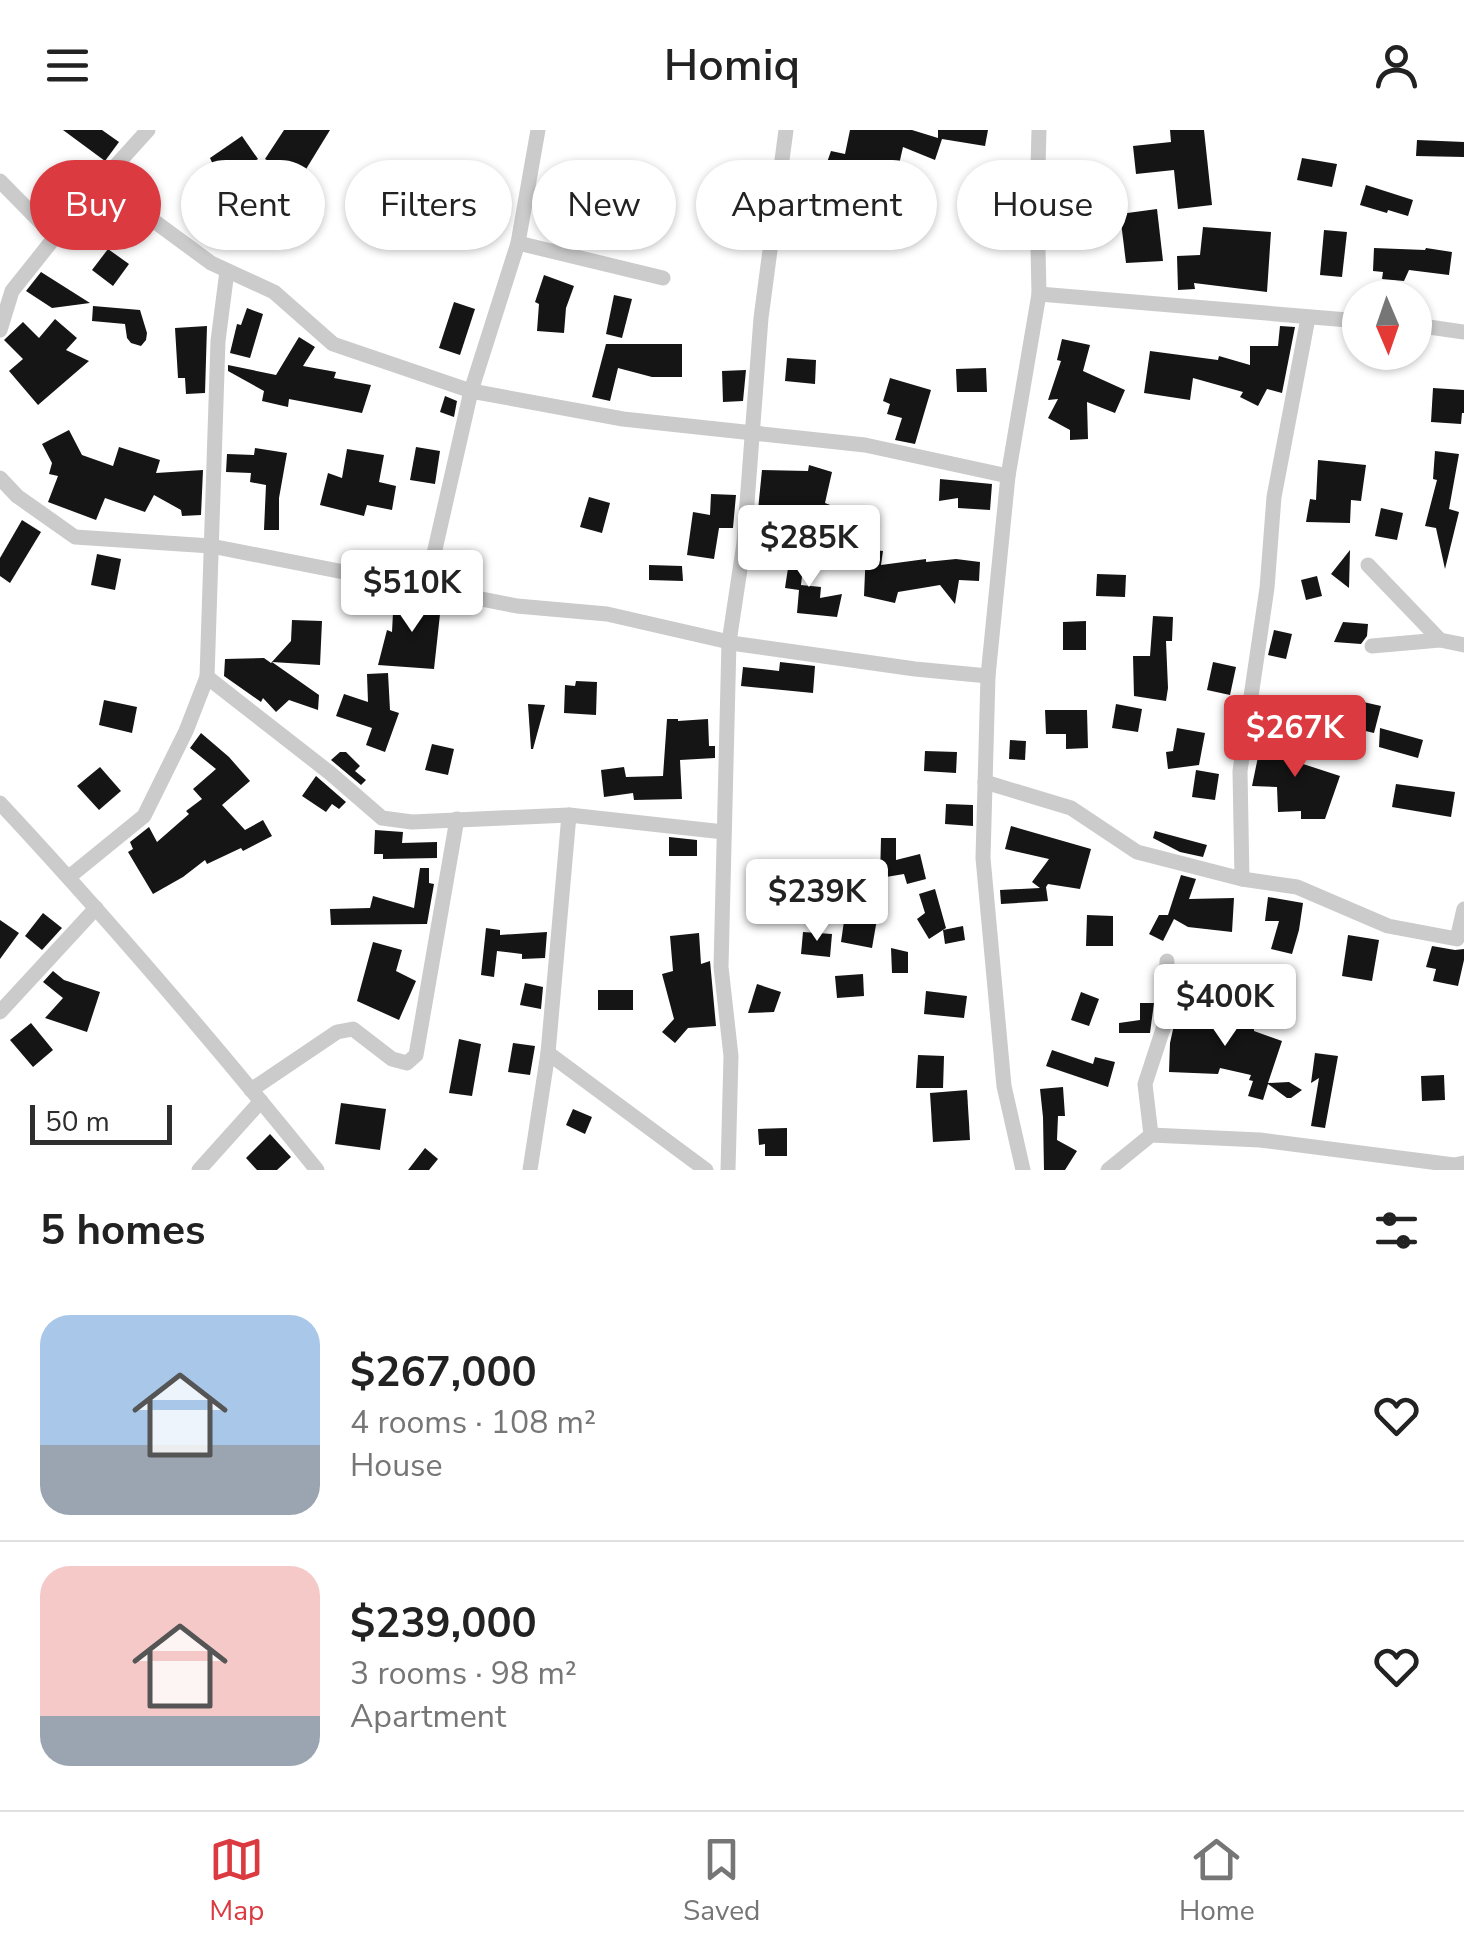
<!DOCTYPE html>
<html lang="en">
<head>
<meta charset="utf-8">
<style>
  body { margin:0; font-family:"Nunito Sans",sans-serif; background:#f2f2f2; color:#222; height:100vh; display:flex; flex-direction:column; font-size:38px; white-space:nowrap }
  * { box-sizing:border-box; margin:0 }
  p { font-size:32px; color:#767676 }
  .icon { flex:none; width:55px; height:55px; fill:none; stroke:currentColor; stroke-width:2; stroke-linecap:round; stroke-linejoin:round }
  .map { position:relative; height:1040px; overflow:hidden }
  .details { display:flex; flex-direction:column; background:#fff; flex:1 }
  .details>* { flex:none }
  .top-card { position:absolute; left:30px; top:30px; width:1405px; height:90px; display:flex; gap:20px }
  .needle { width:65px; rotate:178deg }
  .fabs { position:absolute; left:1342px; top:150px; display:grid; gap:20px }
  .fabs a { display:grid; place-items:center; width:90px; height:90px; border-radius:50%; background:#fff; box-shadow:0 2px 8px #0004; font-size:50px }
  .scale { position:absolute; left:30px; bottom:25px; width:142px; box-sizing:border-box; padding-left:10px; border:5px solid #2e2e2e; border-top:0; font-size:28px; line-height:35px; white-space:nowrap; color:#2e2e2e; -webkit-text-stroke:8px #fff; paint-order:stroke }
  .price { position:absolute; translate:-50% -85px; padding:0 22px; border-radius:10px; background:#fff; color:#222; font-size:32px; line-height:65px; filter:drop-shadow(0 2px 5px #0008) }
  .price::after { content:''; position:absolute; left:50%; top:60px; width:30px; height:22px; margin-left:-15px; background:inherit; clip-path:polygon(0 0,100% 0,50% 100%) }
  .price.selected { background:#da3a40; color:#fff }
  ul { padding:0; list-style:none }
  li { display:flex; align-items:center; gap:30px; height:250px; padding:0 40px }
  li+li { border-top:2px solid #e0e0e0 }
  li span { display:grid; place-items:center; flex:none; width:280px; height:200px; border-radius:30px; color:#555 }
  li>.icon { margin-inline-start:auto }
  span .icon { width:120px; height:120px; fill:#fffc; stroke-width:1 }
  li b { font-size:42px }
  h2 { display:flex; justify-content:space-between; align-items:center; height:120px; padding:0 40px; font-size:42px }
  .pill { padding:0 35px; border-radius:45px; background:#fff; box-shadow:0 2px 8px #0004; font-size:35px; line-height:90px }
  .pill.selected { background:#da3a40; color:#fff }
  header { display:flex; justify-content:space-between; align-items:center; height:130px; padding:0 40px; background:#fff; font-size:45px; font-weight:600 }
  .dock { display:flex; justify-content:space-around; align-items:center; height:140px; border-top:2px solid #e0e0e0; background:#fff; font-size:28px; color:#767676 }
  .dock a { display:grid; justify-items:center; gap:5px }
  .dock .selected { color:#da3a40 }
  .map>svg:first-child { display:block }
  .building { fill:#151515 }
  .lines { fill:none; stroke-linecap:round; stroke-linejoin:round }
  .minor { stroke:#cbcbcb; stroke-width:15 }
</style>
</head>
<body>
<header><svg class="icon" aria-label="menu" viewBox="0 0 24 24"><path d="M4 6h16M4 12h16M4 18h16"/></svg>Homiq<svg class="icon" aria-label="person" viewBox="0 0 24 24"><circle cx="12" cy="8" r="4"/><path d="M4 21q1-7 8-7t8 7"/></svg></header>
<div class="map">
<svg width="1464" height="1040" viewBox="0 0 1464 1040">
  <rect width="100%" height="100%" fill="#fff"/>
  <g class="building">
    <path d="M63 0H102L119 12 105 31Z"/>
    <path d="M284 0H330L300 49 265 29Z"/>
    <path d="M850 0H912L938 8V0H988L985 16 942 9 935 30 903 17 898 39 856 33 854 57 819 55 831 21 845 24Z"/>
    <path d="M1170 0H1204L1212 75 1178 79 1174 40 1136 44 1133 16 1171 12Z"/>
    <path d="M242 6 258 29 221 52 210 28Z"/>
    <path d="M1417 10 1464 12V27L1416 26Z"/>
    <path d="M1302 28 1337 34 1332 57 1297 50Z"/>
    <path d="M640 43H659L658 76H639Z"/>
    <path d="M989 53 1024 54 1022 77 990 80Z"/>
    <path d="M1366 55 1413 70 1408 86 1388 80 1387 83 1360 75Z"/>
    <path d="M756 58 757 90 733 93 730 63Z"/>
    <path d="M1157 79 1163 131 1126 133 1120 84Z"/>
    <path d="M1203 97 1271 102 1267 162 1194 153 1195 159 1178 160 1177 126 1200 125Z"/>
    <path d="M1324 100 1347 102 1342 147 1320 145Z"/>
    <path d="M1374 118 1425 120 1426 118 1452 122 1449 145 1409 140 1404 151 1382 149 1383 142 1373 141Z"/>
    <path d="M108 119 129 134 113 156 92 140Z"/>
    <path d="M41 142 90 173 52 178 26 161Z"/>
    <path d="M544 145 574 156 566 178 564 203 537 201 539 174 535 172Z"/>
    <path d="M614 165 632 169 622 208 606 204Z"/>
    <path d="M454 172 475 179 460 225 439 218Z"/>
    <path d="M93 176 140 180 147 203 146 210 141 216 131 213 127 208 125 194 92 191Z"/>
    <path d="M247 178 263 184 250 228 230 223 237 194 241 195Z"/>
    <path d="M55 189 77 208 66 220 89 231 38 275 9 241 23 229 4 210 23 192 39 208Z"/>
    <path d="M207 196 205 263 186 264 185 248H178L175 198Z"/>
    <path d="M1280 196 1295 197 1282 263 1267 259 1258 276 1240 267 1243 262 1193 248 1190 270 1144 263 1150 221 1218 230 1219 226 1250 235V216H1278Z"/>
    <path d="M299 207 315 217 303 236 336 242 334 248 371 255 362 283 289 269 288 277 262 271 264 261 228 241V235L276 245Z"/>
    <path d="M1062 209 1090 215 1083 241 1125 260 1115 283 1087 272 1088 309 1070 310V300L1048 288 1058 269 1048 270 1061 231 1057 230Z"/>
    <path d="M606 214H682V247H652L618 238 610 271 592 267Z"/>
    <path d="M787 228 816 230 815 254 785 251Z"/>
    <path d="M986 238 987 262H957L956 239Z"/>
    <path d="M746 240 743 271 723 272 722 241Z"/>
    <path d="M890 248 931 260 915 314 895 310 902 288 887 284 890 274 883 271Z"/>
    <path d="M1433 258 1464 260V283H1462L1461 294 1431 292Z"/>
    <path d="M445 266 457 271 454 287 440 282Z"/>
    <path d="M69 300 82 325 113 336 119 317 160 330 156 343 203 340 201 385 182 386 181 380 154 365 145 382 105 368 96 390 48 372 58 346 49 344 52 333 42 314Z"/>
    <path d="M416 317 440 321 435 354 410 350Z"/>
    <path d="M255 318 287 323 279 368V400H264L266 355 250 352 251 343 226 342 227 324 254 325Z"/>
    <path d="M347 319 384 325 379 352 396 356 392 380 367 375 364 386 320 375 328 343 342 348Z"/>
    <path d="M1435 321 1459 324 1449 379 1459 382 1445 439 1436 398 1425 396 1437 350 1433 349Z"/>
    <path d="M1318 330 1366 335 1361 371 1351 370 1350 393 1306 392 1310 369 1316 370Z"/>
    <path d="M809 335 832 342 825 373 856 385 848 409 758 380 762 340 808 341Z"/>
    <path d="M940 349 992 354 990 380 958 378V368L939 371Z"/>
    <path d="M711 364 736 365 733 398H719L714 429 687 425 693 382 710 385Z"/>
    <path d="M589 367 610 373 602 403 580 397Z"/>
    <path d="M1381 378 1403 383 1397 410 1375 406Z"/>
    <path d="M22 390 41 402 10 453 0 446V428Z"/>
    <path d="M791 418 805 421 801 455 821 457 820 468 842 464 837 487 797 483 799 460 785 458Z"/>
    <path d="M866 419 883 421 881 435 926 429V432L956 429 980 432 979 451 959 450 955 474 940 455 898 462 895 473 864 466Z"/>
    <path d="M1350 420 1349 458 1331 444Z"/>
    <path d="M97 424 121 429 115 460 91 455Z"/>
    <path d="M649 435 682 436 683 451 649 450Z"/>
    <path d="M1097 444 1126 445 1125 467 1096 466Z"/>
    <path d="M1317 446 1322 466 1306 470 1301 450Z"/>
    <path d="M394 463 408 466V471L441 475 434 539 378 535 387 500 392 502Z"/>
    <path d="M1153 486 1173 487 1172 511H1166L1168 558 1166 571 1134 566 1133 526H1150Z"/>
    <path d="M292 490 322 491 320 535 272 532 319 565 318 580 289 570 276 582 263 568 261 572 224 546 225 529 264 528 271 533 291 511Z"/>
    <path d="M1086 491V520H1063V492Z"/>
    <path d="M1343 492 1368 494 1367 506 1361 514 1334 512Z"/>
    <path d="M1274 500 1292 504 1286 529 1268 525Z"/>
    <path d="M780 532 815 536 813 563 741 556 743 537 779 541Z"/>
    <path d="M1213 532 1236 537 1230 565 1207 560Z"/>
    <path d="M388 543 390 580 399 583 385 622 366 615 372 598 336 586 344 564 368 572 367 544Z"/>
    <path d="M576 551 597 552 596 585 564 583 565 555 575 556Z"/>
    <path d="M104 570 137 577 132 603 99 595Z"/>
    <path d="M1359 571 1381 576 1374 603 1353 598Z"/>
    <path d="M528 574 545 575 533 619H531Z"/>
    <path d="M1116 574 1142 579 1138 602 1112 598Z"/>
    <path d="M1045 580H1087L1088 618 1066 619V604H1046Z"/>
    <path d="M667 589H678V591L708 589 709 616H715V628L680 630 682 669 634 670 633 663 604 667 601 640 624 637 626 647 663 646Z"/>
    <path d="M1272 593 1287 594 1285 627 1301 630 1300 633 1340 646 1325 689H1301V681L1278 682 1277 657 1252 656 1259 622 1271 624Z"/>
    <path d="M1177 598 1205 603 1199 635 1168 639 1166 622 1173 621Z"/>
    <path d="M1380 598 1423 610 1418 628 1379 617Z"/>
    <path d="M201 603 229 627 250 651 222 675 245 700 263 690 272 706 243 721 241 718 207 734 205 730 183 747 153 764 128 722 133 719 130 712 149 697 157 712 189 684 186 681 202 669 193 659 216 639 190 618Z"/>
    <path d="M1010 610 1026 611 1025 630 1009 629Z"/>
    <path d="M432 614 454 619 448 645 425 640Z"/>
    <path d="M925 621 957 622 956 643 924 641Z"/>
    <path d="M340 622H346L360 636 355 641 366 650 361 655 331 630Z"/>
    <path d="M100 637 121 661 99 680 77 656Z"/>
    <path d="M1196 640 1219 644 1215 670 1192 667Z"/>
    <path d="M316 646 346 672 339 679 332 674 326 682 302 666Z"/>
    <path d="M1396 654 1455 662 1451 687 1392 677Z"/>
    <path d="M946 674 973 675V696L945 694Z"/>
    <path d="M1011 696 1091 719 1080 759 1048 754 1046 757 1048 771 1001 774 1000 760 1040 758 1032 752 1049 729 1005 719Z"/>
    <path d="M375 700 403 702 402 713 437 712V728L383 729V724H374Z"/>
    <path d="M1155 701 1207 715 1203 727 1180 722 1153 708Z"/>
    <path d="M669 707 697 710V726H669Z"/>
    <path d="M881 708H896V730L920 724 926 749 907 754 904 744 880 748Z"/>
    <path d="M420 738H429V753L434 754 427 794 331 795 330 779 370 778 373 766 414 778Z"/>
    <path d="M1181 745 1196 749 1189 769 1234 768 1232 802 1188 797 1174 789 1163 811 1149 804 1159 785H1168Z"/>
    <path d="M935 759 946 798 929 809 917 789 925 783 919 764Z"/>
    <path d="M1268 767 1303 773 1299 800 1292 824 1271 819 1279 791H1265Z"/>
    <path d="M43 783 62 798 42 820 25 806Z"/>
    <path d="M845 784 877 789 872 818 841 812Z"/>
    <path d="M1087 785 1113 786V816H1086Z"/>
    <path d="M0 790 19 803 0 829Z"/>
    <path d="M963 796 965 810 945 814 943 800Z"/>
    <path d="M486 798 500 800V805L547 802 545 828 522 829V824L497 821 494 847 481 845Z"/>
    <path d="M803 802 832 804 830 827 801 824Z"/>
    <path d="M699 803 701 834 710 831 716 896 688 898 675 913 662 902 674 889 662 844 673 841 670 806Z"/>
    <path d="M1348 805 1379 810 1372 851 1342 846Z"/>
    <path d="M373 812 402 820 396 841 416 851 399 890 357 871Z"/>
    <path d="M1432 816 1455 820 1464 819V830L1458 856 1433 851 1436 839 1426 837Z"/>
    <path d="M891 818 908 822V843H892Z"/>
    <path d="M53 841 64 850 100 862 87 902 45 888 63 868 43 852Z"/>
    <path d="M863 844 864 866 837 868 835 846Z"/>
    <path d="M525 853 543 857 541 879 520 875Z"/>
    <path d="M757 854 781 862 774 882 748 883Z"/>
    <rect x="598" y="860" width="35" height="20"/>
    <path d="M926 861 967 866 964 888 924 884Z"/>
    <path d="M1081 862 1099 869 1089 896 1071 890Z"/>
    <path d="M1212 867 1235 873 1230 892 1254 898V901L1282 911 1268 953 1289 952 1302 960 1291 968H1287L1268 954 1263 970 1248 966 1253 951 1249 950 1251 945 1220 938 1218 944 1169 942 1170 913 1176 886 1209 882Z"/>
    <path d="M1140 873H1154L1150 903H1119V893L1140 890Z"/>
    <path d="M31 893 53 920 33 937 10 910Z"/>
    <path d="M459 909 481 914 472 966 449 963Z"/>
    <path d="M513 913 535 916 530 945 508 942Z"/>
    <path d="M1052 920 1093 934 1095 927 1115 932 1108 957 1046 936Z"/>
    <path d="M1315 923 1338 926 1325 998 1311 996 1319 948 1311 953Z"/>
    <path d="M918 925 944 926 943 958H916Z"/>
    <path d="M1444 945 1445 970 1422 971 1421 946Z"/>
    <path d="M1063 957 1065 986H1058L1057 1010 1077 1021 1065 1040H1044L1043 987 1040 959Z"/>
    <path d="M967 960 970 1010 933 1012 930 963Z"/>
    <path d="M341 973 386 979 380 1020 335 1014Z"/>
    <path d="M573 979 592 987 585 1004 566 995Z"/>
    <path d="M787 998V1026H765V1014L759 1015 758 999Z"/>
    <path d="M270 1004 291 1027 277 1040H257L246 1028Z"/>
    <path d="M425 1018 438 1029 429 1040H408Z"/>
  </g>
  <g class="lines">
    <g class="minor">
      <path d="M0 51 55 107"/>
      <path d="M101 52 211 133 274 162 333 214 471 261 623 289 865 315 1008 346"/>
      <path d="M518 113 663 148"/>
      <path d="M227 141 218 211 207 547 330 643 382 688 412 692 569 685 724 702"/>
      <path d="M1039 164 1360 191"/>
      <path d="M1415 195 1464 202"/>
      <path d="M0 200 12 161 55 107 74 91 101 52 148 0"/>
      <path d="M0 348 17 366 75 407 211 416 517 476 607 484 738 514 915 539 988 546"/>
      <path d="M1368 435 1440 510 1464 515"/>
      <path d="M426 459 471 261 518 113 538 0"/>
      <path d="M1372 516 1440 510"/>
      <path d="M985 652 1071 678 1137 722 1242 749 1297 757 1388 796 1457 809 1464 779"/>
      <path d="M0 673C110 791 215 914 317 1040"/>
      <path d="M69 747 144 686 186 601 207 547"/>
      <path d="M1242 749 1240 641 1267 458 1274 367 1308 188"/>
      <path d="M0 882 96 778"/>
      <path d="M548 923 706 1040"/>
      <path d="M251 960 337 902 353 899 392 929 407 933 416 925 457 689"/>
      <path d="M1151 1005 1145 954 1164 896 1167 831"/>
      <path d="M199 1040 261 971"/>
      <path d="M530 1040 548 923 569 685"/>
      <path d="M728 1040 731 926 721 837 729 512 744 413 761 188 786 0"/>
      <path d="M1023 1040 1004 956 983 728 988 546 1008 346 1039 164 1037 73 1039 0"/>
      <path d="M1108 1040 1151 1005 1260 1010 1454 1035 1464 1033"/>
    </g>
  </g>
</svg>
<div class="fabs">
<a><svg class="needle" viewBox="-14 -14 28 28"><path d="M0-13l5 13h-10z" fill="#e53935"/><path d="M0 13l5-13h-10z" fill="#767676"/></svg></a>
</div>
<div class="scale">50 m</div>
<b class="price" style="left:809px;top:460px">$285K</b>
<b class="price" style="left:412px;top:505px">$510K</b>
<b class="price selected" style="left:1295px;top:650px">$267K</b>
<b class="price" style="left:817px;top:814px">$239K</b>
<b class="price" style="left:1225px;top:919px">$400K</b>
<div class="top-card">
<a class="pill selected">Buy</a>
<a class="pill">Rent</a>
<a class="pill">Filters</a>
<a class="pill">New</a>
<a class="pill">Apartment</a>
<a class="pill">House</a>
</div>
</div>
<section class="details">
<h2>5 homes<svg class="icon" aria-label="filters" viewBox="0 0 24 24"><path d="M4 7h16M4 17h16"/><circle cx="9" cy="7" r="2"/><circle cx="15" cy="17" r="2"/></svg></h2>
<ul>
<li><span style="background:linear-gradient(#a9c7e8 65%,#9aa5b1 0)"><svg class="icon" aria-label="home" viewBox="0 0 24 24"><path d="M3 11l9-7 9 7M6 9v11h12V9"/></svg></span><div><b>$267,000</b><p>4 rooms · 108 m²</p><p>House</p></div><svg class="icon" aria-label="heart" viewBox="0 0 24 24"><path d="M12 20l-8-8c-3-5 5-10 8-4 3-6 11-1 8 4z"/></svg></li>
<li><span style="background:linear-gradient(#f6c9c9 75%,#9aa5b1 0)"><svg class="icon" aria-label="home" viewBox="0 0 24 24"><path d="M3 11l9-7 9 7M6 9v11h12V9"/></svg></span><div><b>$239,000</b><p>3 rooms · 98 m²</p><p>Apartment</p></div><svg class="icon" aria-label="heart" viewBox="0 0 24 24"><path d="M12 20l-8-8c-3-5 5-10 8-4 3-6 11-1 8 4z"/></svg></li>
</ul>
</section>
<nav class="dock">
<a class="selected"><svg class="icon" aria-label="map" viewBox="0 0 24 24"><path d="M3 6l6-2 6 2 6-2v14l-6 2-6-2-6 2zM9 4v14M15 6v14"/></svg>Map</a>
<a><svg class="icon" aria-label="saved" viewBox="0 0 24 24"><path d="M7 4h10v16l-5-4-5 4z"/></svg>Saved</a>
<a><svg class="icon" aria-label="home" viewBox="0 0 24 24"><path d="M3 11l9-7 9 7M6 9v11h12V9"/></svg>Home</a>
</nav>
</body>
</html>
